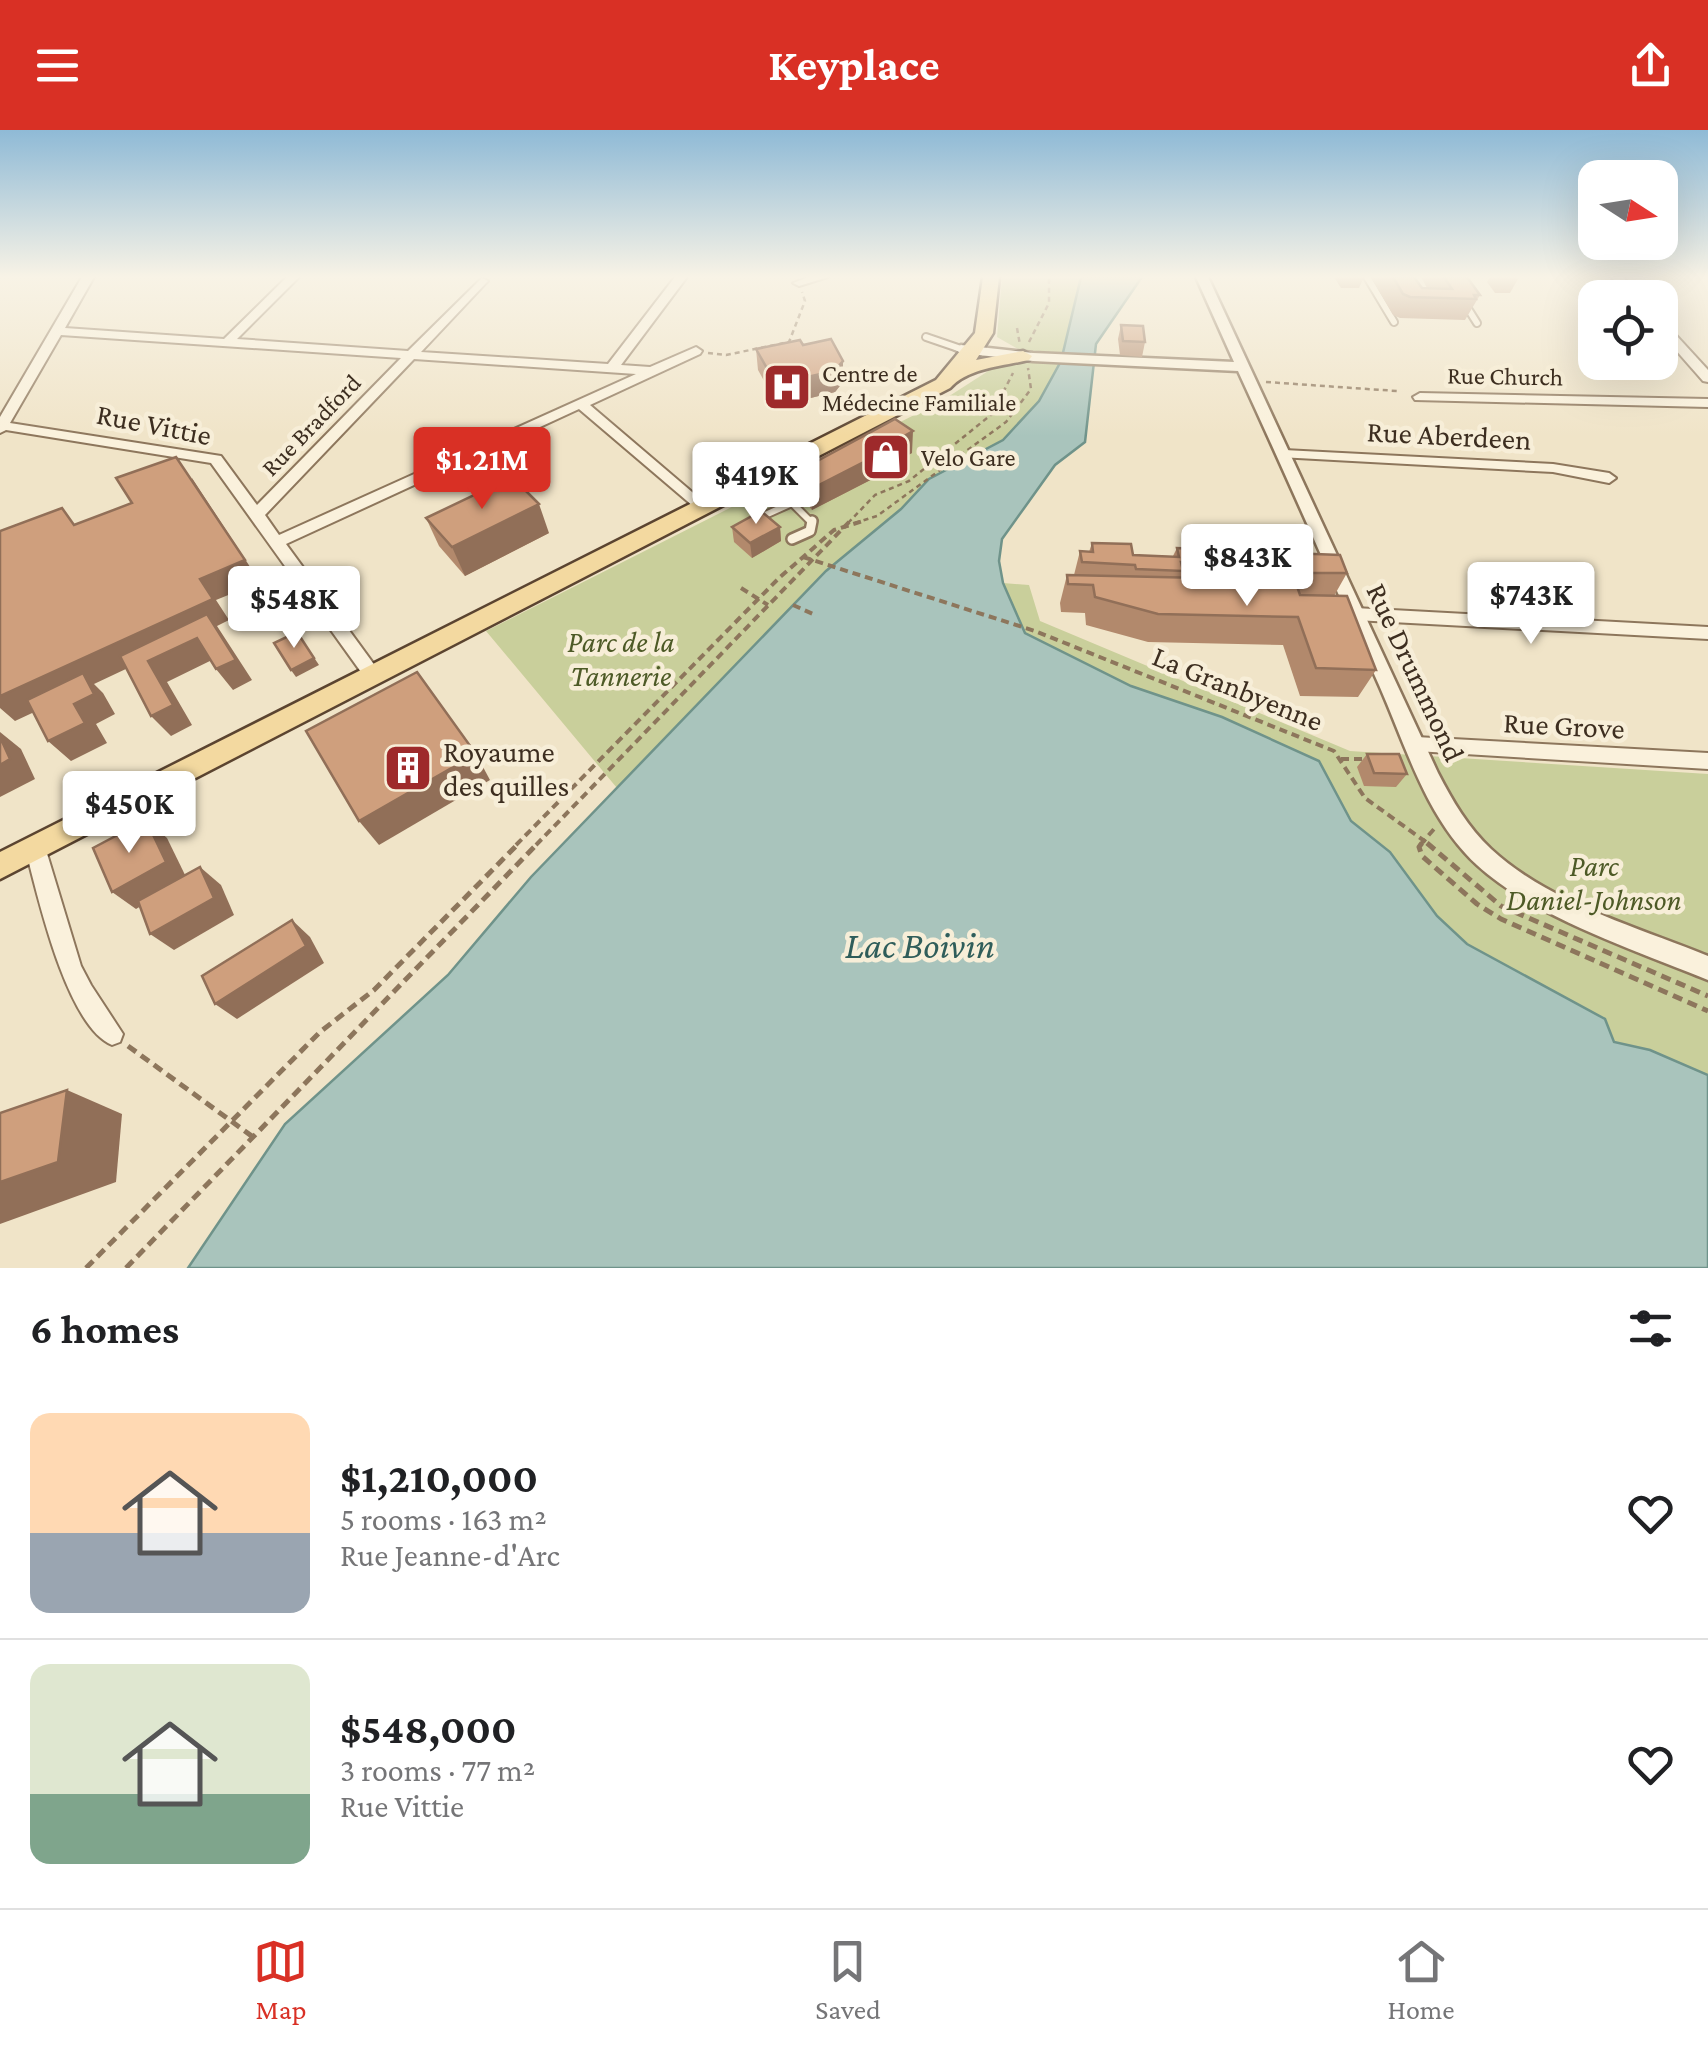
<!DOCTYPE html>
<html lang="en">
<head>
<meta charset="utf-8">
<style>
  body { margin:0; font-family:"Crimson Pro",serif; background:#f2f2f2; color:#202124; height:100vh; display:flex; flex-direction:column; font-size:38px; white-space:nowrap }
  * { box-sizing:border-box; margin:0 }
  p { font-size:32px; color:#757577 }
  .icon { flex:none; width:55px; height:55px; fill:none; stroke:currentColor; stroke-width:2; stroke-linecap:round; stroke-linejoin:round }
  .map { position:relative; height:1138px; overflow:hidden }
  .sheet { display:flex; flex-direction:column; background:#fff; flex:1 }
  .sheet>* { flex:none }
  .needle { width:65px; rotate:102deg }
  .controls { position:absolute; left:1578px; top:30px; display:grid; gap:20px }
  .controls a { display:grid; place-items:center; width:100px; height:100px; border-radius:20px; background:#fff; box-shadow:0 10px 40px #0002; font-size:50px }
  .price { position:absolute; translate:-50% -85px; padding:0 22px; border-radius:10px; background:#fff; color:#222; font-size:32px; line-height:65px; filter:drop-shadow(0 2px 5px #0008) }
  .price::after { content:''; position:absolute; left:50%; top:60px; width:30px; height:22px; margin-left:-15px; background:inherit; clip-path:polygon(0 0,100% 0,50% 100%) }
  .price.active { background:#d93025; color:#fff }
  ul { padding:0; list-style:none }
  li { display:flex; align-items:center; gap:30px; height:250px; padding:0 30px }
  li+li { border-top:2px solid #e0e0e0 }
  li span { display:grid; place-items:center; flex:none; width:280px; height:200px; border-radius:20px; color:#555 }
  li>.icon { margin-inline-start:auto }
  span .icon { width:120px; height:120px; fill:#fffc; stroke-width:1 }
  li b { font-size:42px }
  h2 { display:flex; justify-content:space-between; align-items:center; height:120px; padding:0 30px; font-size:42px }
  header { display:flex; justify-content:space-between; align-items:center; height:130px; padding:0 30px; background:#d93025; color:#fff; font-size:45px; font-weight:700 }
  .menu { display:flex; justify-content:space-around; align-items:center; height:140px; border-top:2px solid #e0e0e0; background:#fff; font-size:28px; color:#757577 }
  .menu a { display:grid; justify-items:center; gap:5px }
  .menu .active { color:#d93025 }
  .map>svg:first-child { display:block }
  .green { fill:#c9cf9b }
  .water { fill:#a9c4bc; stroke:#6f938a; stroke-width:2.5 }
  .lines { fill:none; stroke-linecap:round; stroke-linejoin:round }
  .service-far1-casing { stroke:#8d765c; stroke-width:10 }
  .service-casing { stroke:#8d765c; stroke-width:14 }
  .minor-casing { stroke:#8d765c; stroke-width:4 }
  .tertiary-casing { stroke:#8d765c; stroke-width:5 }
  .primary-casing { stroke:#5b4430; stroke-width:5 }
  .path-far2 { stroke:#8d765c; stroke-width:2.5; stroke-dasharray:5 4; stroke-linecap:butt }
  .path-far1 { stroke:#8d765c; stroke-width:4; stroke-dasharray:8 5; stroke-linecap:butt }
  .path { stroke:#8d765c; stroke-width:5; stroke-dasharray:10 6; stroke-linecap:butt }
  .service-far1 { stroke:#faf1dc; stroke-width:6 }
  .service { stroke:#faf1dc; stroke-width:9 }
  .minor { fill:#faf1dc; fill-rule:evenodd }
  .tertiary { fill:#faf1dc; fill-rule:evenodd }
  .primary { fill:#f3d9a0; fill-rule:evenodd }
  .wall { fill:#b2896c }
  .shaded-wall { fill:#916f58 }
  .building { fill:#cf9f7d; stroke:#916f58; stroke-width:2.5 }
  .labels { text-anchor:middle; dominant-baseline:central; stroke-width:9; stroke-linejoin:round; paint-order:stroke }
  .far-poi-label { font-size:25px; fill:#3d2e20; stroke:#f7eed8; text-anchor:start }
  .far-street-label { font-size:25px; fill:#3d2e20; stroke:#f7eed8 }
  .street-label { font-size:30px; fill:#3d2e20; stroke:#f7eed8 }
  .park-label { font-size:30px; font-style:italic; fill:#4d5a26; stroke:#f7eed8 }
  .poi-label { font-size:30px; fill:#3d2e20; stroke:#f7eed8; text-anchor:start }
  .near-water-label { font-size:38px; font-style:italic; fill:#2f5d5a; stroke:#f7eed8 }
</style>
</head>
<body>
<header><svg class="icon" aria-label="menu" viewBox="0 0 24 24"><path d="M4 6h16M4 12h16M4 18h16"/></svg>Keyplace<svg class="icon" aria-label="share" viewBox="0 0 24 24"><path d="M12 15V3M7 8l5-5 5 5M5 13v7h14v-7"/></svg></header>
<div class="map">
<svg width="1708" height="1138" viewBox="0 0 1708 1138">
  <rect width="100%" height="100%" fill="#f0e4c8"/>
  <g class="green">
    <path d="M1002 147H1081L1061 232 1039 271 1003 310 929 349 901 379 826 441 617 658 486 501 940 272 996 236 1028 233 1027 224 997 207Z"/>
    <path d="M1003 453 1029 455 1040 491 1350 621 1708 644V945L1650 920 1614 912 1605 889 1467 814 1437 786 1390 722 1351 691 1319 631 1222 587 1131 556 1025 503Z"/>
  </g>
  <path class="water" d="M1081 147H1142L1096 214 1085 312 1055 335 1002 409 999 431 1003 453 1025 503 1131 556 1222 587 1319 631 1351 691 1390 722 1437 786 1467 814 1605 889 1614 912 1650 920 1708 945V1138H188L285 994 448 845 531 747 826 441 901 379 929 349 1003 310 1039 271 1061 231Z"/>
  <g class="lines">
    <g class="service-far1-casing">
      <g id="service-far1">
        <path d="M1367 147 1394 192"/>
        <path d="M1465 174 1477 193"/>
        <path d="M926 207 961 219"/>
        <path d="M763 386 792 373 812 393"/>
      </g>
    </g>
    <g class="service-casing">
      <path id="service" d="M792 409 810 401 812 391"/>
    </g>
    <g class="minor-casing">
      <g id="minor">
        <path d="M82 147H94L65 198 224 209 287 147H299L237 209 408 221 482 148 488 151 486 153 421 222 608 234 675 147H687L621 235 650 237 696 217 702 221 700 224 590 275 712 379 705 384 700 382 579 279 286 414 381 544 378 549H366L211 333 6 300 0 303V287ZM61 205 401 228 257 375 221 326 10 293ZM414 229 636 244 279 405 265 385Z"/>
        <path d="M809 147H828L799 156 793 153Z"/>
        <path d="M1611 147H1623L1641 168H1629Z"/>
        <path d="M1660 191 1664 192 1708 240V252L1703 251 1660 202Z"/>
        <path d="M1420 263 1708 269V277L1415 270 1413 267Z"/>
        <path d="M1284 320 1553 334 1609 343 1616 348 1609 353 1553 342 1279 327V321Z"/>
        <path d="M1355 478 1708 497V509L1355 490 1347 484Z"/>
        <path d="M1416 607 1708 623V639L1416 621 1410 619 1407 614 1410 609Z"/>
        <path d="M35 708 42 711 45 717 81 836 91 855 123 904 120 912 112 915C66 896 37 763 25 717L28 711Z"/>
      </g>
    </g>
    <g class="tertiary-casing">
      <path id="tertiary" d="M1196 147H1208L1438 643C1452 670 1468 698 1491 719 1549 773 1637 797 1708 826V850C1637 821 1532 786 1477 735 1426 688 1406 616 1379 555 1332 450 1286 345 1238 241L1033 231 961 223 954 219 961 215 1033 223 1234 232Z"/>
    </g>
    <g class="primary-casing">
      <path id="primary" d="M983 147H999L993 203 976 230 1023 221 1032 226 1029 230C1003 236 968 238 950 258L0 749V722L936 250 975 203Z"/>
    </g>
    <g class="path-far2">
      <path d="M1017 198 1020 215"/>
      <path d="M1029 212 1049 173V147"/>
      <path d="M708 223 726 225 789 212 805 171 802 162"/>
      <path d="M1266 252 1397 261"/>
      <path d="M848 393 875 365 909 351 992 284 1013 243"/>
      <path d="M855 393 877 386 1006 292 1031 259 1028 238"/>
    </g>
    <g class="path-far1">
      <path d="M803 427 1035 501 1334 621 1365 668 1430 715"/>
      <path d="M741 458 768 475"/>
      <path d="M793 475 813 484"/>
      <path d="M1341 629H1366"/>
      <path d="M516 715 779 448 834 400 863 391"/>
      <path d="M536 715 850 391"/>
      <path d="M1420 715 1434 699"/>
    </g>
    <g class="path">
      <path d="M1422 713 1419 717 1422 726 1477 774 1501 789 1708 881"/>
      <path d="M1427 713 1501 776 1708 866"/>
      <path d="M128 916 253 1007"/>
      <path d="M86 1138 320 902 374 860 519 713"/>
      <path d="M126 1138 538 713"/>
    </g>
    <use href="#service-far1" class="service-far1"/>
    <use href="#service" class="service"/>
    <use href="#minor" class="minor"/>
    <use href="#tertiary" class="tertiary"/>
    <use href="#primary" class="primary"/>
  </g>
  <g class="wall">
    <path d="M1334 147H1364L1359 158H1341Z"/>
    <path d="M1371 147H1414L1422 158H1427L1421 147H1467L1480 165 1465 190 1400 188 1393 185Z"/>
    <path d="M1490 147H1517L1518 149 1510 163H1495L1487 152Z"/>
    <path d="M1121 195 1145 212 1142 227 1120 225 1118 209Z"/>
    <path d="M803 215 843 231V252L835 262 778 276 758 240 756 219Z"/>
    <path d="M912 323 888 336V341L812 380 799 364 797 342Z"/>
    <path d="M426 388 549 403 465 446 439 416Z"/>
    <path d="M732 397H780L781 411 752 428 734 412Z"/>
    <path d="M1092 413 1133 425 1173 426 1177 418 1237 429 1260 430 1263 422 1347 443 1334 466 1376 540 1358 567 1300 566 1283 515 1148 512 1086 495 1085 483 1061 482 1060 473 1067 445H1074L1080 421 1089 422Z"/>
    <path d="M1367 624 1407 644 1396 657 1364 656 1357 637Z"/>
  </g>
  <g class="shaded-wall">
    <path d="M843 231V252L835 262 778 276 776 254Z"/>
    <path d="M913 301 912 323 888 336V341L812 380 811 359Z"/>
    <path d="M192 348 260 452 216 470 229 490 217 496 252 550 233 560 216 539 215 497 94 554 103 563 115 584 96 594 107 613 71 631 48 611 74 574 90 556 15 591 0 578V566L200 449Z"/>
    <path d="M539 374 549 403 465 446 452 417Z"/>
    <path d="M780 397 781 411 752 428 750 413Z"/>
    <path d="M297 502 319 535 296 547 291 540Z"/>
    <path d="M197 508 214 529 167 552 192 595 171 606 151 586 148 531Z"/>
    <path d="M0 602 21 619 35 649 0 667Z"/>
    <path d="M476 624 490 650 379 715 359 691Z"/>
    <path d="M146 690 167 708 187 749 136 779 112 762Z"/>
    <path d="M200 737 221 755 234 785 174 820 150 804Z"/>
    <path d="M292 790 310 807 324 833 237 889 215 874Z"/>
    <path d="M67 960 122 984 116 1052 0 1094V1052Z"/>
  </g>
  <g class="building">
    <path d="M1393 147H1414L1422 158 1452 159 1444 147H1467L1480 165H1474L1476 169 1410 167 1403 164Z"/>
    <path d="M1121 195 1143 196 1145 212 1123 211Z"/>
    <path d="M831 209 843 231 834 241 776 254 756 219 800 210 803 215Z"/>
    <path d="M895 289 913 301 885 317 889 319 811 359 797 342Z"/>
    <path d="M176 327 245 430 200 449 213 469 0 566V401L62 378 74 395 132 373 116 348Z"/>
    <path d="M512 347 539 374 452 417 426 388Z"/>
    <path d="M761 381 780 397 750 413 732 397Z"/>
    <path d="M1092 413 1131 414 1133 425 1179 427 1177 418 1234 420 1237 429 1265 430 1263 422 1340 425 1347 443H1239L1236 434 1181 432 1183 441 1136 439 1135 435 1082 432 1080 421 1093 422Z"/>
    <path d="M1067 445 1295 450 1300 465 1347 466 1376 540 1316 538 1298 487 1158 484 1095 467 1093 455 1068 454Z"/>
    <path d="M207 484 236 530 216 539 197 508 148 531 173 575 151 586 120 526Z"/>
    <path d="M297 502 314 528 291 540 274 513Z"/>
    <path d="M417 542 476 624 359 691 306 601Z"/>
    <path d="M83 543 94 564 74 574 85 593 48 611 27 570Z"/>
    <path d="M0 607 10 629 0 635Z"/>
    <path d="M1367 624H1399L1407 644 1374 643Z"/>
    <path d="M146 690 166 732 112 762 93 718Z"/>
    <path d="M200 737 214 768 150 804 138 771Z"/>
    <path d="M292 790 306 816 215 874 202 846Z"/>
    <path d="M67 960 58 1032 0 1052V983Z"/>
  </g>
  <linearGradient id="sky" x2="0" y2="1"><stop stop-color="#8fbad6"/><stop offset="0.48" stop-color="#f8f3e6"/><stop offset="1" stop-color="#f8f3e6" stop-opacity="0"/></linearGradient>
  <rect width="1708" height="306" fill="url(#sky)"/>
  <defs>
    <g id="hospital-square" transform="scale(2.5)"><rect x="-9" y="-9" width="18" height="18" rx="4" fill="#9e2a2b" stroke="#f7eed8"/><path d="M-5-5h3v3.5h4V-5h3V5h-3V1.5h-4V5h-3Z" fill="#fff"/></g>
    <g id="shop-square" transform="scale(2.5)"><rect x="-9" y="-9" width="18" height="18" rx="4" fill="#9e2a2b" stroke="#f7eed8"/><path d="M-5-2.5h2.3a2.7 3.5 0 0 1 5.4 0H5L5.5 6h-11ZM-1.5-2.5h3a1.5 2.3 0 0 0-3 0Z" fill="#fff"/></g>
    <g id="building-square" transform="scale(2.5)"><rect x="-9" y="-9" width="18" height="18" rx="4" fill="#9e2a2b" stroke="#f7eed8"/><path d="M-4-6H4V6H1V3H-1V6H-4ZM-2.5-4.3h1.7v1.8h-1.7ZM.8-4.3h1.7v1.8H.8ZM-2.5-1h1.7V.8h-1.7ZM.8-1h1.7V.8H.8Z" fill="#fff"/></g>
  </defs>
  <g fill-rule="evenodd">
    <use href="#hospital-square" x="787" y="257"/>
    <use href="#shop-square" x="886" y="327"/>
    <use href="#building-square" x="408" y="638"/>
  </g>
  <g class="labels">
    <g class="far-poi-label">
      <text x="822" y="243">Centre de<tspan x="822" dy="29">Médecine Familiale</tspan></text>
      <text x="921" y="327">Velo Gare</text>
    </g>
    <g class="far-street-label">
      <text transform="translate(1505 246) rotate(1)">Rue Church</text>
      <text transform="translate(311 295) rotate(-46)">Rue Bradford</text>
    </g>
    <g class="street-label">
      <text transform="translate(154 294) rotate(11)">Rue Vittie</text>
      <text transform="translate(1449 305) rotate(3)">Rue Aberdeen</text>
      <text transform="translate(1416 542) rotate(65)">Rue Drummond</text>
      <text transform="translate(1238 558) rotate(22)">La Granbyenne</text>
      <text transform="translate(1564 595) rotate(3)">Rue Grove</text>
    </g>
    <g class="park-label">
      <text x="621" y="511">Parc de la<tspan x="621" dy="34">Tannerie</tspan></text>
      <text x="1594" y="735">Parc<tspan x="1594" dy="34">Daniel-Johnson</tspan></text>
    </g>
    <g class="poi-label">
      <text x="443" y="621">Royaume<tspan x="443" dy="34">des quilles</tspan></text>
    </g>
    <g class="near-water-label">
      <text x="920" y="815">Lac Boivin</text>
    </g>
  </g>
</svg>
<div class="controls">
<a><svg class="needle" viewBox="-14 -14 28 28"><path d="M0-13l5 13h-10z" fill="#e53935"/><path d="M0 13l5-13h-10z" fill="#757577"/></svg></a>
<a><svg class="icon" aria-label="locate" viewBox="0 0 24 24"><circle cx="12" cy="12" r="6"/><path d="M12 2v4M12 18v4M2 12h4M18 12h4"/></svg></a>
</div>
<b class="price active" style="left:482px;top:382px">$1.21M</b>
<b class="price" style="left:756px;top:397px">$419K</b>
<b class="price" style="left:1247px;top:479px">$843K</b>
<b class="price" style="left:1531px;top:517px">$743K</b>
<b class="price" style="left:294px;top:521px">$548K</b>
<b class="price" style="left:129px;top:726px">$450K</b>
</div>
<section class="sheet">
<h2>6 homes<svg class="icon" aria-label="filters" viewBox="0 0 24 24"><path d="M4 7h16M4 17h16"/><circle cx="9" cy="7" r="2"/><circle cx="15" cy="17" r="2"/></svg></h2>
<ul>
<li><span style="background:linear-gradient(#ffd9b3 60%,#9aa5b1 0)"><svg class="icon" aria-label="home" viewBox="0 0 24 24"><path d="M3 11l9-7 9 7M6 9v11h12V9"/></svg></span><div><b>$1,210,000</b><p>5 rooms · 163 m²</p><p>Rue Jeanne-d'Arc</p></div><svg class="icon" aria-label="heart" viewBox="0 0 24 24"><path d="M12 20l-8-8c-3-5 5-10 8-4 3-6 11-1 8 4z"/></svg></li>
<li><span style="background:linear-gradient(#dfe7d0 65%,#7fa58c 0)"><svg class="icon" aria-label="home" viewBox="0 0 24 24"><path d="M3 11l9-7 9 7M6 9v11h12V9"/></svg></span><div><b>$548,000</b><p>3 rooms · 77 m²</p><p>Rue Vittie</p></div><svg class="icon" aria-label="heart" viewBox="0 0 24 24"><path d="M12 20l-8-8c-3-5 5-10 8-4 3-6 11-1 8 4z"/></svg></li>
</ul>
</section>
<nav class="menu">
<a class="active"><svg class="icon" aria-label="map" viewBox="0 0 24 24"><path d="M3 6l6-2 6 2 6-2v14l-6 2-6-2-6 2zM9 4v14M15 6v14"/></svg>Map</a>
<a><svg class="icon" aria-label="saved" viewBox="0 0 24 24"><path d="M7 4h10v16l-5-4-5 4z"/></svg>Saved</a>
<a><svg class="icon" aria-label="home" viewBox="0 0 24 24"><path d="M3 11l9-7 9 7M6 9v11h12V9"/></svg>Home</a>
</nav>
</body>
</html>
